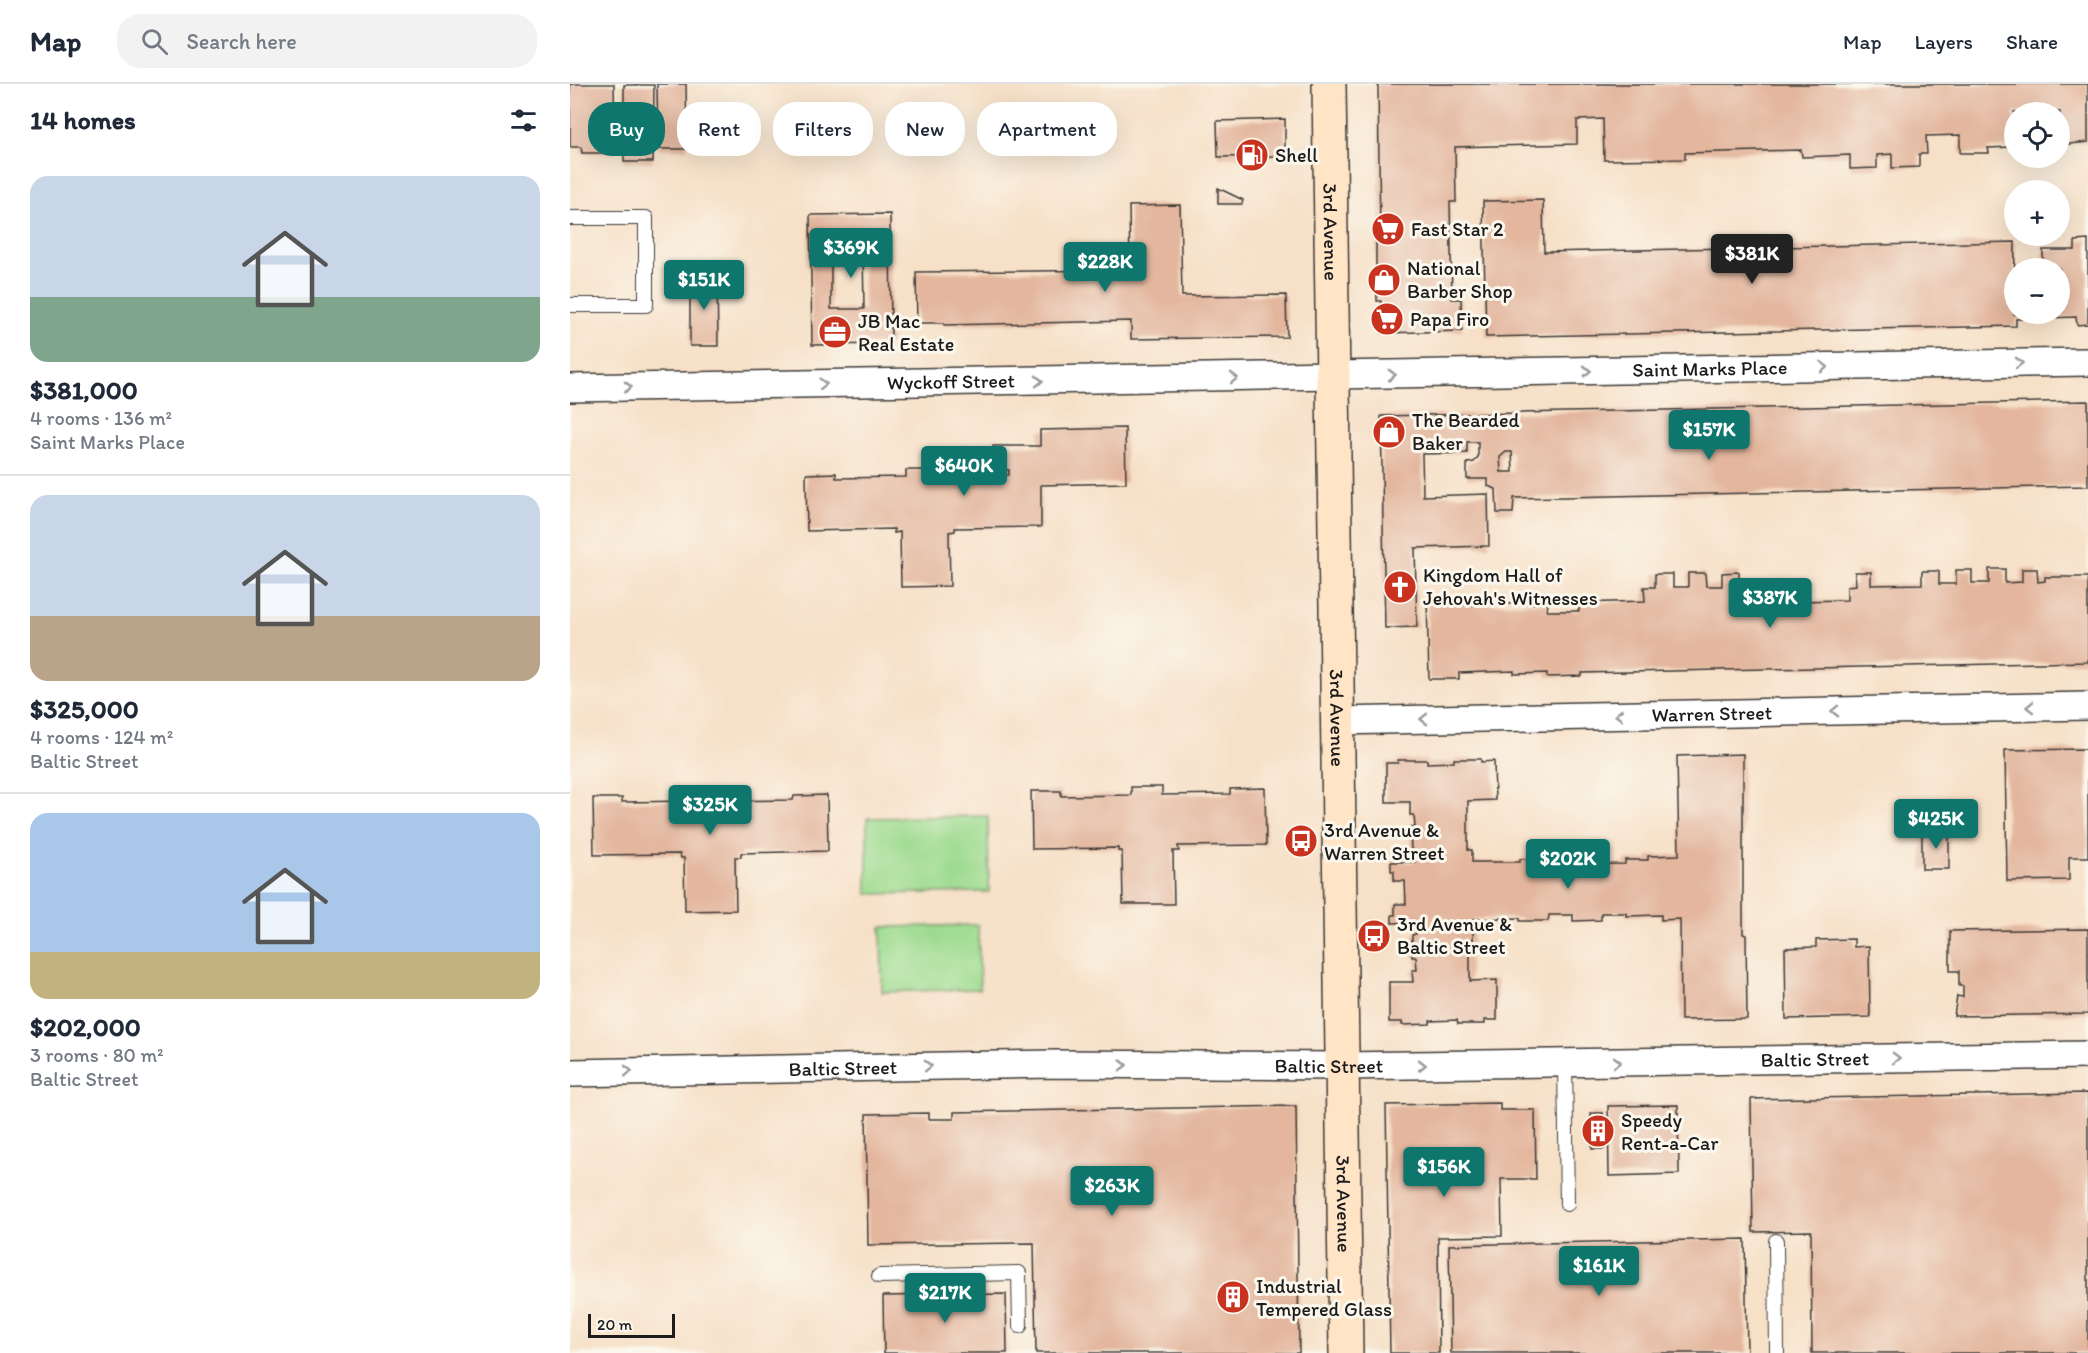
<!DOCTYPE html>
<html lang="en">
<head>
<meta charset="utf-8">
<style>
  body { margin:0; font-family:Itim,sans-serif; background:#f2f2f3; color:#1f2937; height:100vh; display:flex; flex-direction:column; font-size:22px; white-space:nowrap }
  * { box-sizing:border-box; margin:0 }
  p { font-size:20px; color:#747a83 }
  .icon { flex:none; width:33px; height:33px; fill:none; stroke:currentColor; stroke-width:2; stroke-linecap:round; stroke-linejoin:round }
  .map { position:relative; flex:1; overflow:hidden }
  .panel { display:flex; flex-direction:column; background:#fff; width:570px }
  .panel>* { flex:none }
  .banner { position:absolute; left:18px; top:18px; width:570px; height:54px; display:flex; gap:12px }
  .buttons { position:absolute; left:1434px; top:18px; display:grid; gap:12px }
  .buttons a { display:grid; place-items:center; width:66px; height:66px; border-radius:50%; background:#fff; box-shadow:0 6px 24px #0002; font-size:30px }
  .scale { position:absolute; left:18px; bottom:15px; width:87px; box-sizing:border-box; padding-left:6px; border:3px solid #1c1c1c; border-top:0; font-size:16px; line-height:21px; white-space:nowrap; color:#1c1c1c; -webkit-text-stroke:4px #fbf7ec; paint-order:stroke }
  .price { position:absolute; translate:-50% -51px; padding:0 14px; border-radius:6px; background:#0f766e; color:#fff; font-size:20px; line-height:39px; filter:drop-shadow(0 2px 3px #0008) }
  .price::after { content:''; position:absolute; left:50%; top:36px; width:18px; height:14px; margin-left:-9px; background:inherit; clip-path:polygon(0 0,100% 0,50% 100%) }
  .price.active { background:#222; color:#fff }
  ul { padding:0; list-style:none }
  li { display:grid; align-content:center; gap:12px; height:318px; padding:0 30px }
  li+li { border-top:2px solid #e0e1e3 }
  li span { display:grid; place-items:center; height:186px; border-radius:18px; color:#555 }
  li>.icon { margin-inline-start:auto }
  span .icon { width:108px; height:108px; fill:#fffc; stroke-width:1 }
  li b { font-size:26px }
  h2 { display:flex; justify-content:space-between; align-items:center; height:72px; padding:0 30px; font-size:26px }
  .tag { padding:0 21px; border-radius:24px; background:#fff; box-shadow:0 6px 24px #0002; font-size:21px; line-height:54px }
  .tag.active { background:#0f766e; color:#fff }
  header { display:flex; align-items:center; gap:36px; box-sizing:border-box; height:84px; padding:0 30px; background:#fff; border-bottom:2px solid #e0e1e3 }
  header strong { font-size:28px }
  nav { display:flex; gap:33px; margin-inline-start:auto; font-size:21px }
  .search { width:420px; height:54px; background:#f2f2f3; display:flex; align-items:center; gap:15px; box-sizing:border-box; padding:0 21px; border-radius:24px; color:#747a83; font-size:22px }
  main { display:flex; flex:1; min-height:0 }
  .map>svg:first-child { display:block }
  .green { fill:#9edb90; stroke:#5d7c56; stroke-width:1.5 }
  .building { fill:#e3b69d; fill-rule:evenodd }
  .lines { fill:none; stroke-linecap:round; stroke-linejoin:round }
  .service-casing { stroke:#3d3936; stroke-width:16 }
  .minor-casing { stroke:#3d3936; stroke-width:30 }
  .secondary-casing { stroke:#3d3936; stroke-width:36 }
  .service { stroke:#fff; stroke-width:14 }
  .minor { stroke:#fff; stroke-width:27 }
  .secondary { stroke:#ffe4c6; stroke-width:33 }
  .oneway { stroke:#999 }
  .labels { text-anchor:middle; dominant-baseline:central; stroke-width:6; stroke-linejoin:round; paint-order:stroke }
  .poi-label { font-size:20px; fill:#1c1c1c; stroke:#fbf7ec; text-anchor:start }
  .street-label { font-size:20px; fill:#1c1c1c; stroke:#fbf7ec }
</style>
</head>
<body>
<header>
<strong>Map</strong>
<div class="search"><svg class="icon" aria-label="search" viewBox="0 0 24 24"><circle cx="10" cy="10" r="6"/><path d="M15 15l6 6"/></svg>Search here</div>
<nav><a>Map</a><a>Layers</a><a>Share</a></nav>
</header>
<main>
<section class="panel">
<h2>14 homes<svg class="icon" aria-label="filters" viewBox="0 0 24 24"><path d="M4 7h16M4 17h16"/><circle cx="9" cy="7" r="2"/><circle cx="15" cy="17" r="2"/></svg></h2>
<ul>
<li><span style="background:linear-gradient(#c9d6e8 65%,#7fa58c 0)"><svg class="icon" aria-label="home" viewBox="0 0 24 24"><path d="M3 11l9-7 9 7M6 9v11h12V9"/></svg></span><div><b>$381,000</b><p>4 rooms · 136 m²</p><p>Saint Marks Place</p></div></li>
<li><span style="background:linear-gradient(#c9d6e8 65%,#b9a48a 0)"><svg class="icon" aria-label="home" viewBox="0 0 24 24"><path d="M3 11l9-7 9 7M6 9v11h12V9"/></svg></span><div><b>$325,000</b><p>4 rooms · 124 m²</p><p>Baltic Street</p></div></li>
<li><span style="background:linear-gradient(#a9c7e8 75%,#c2b280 0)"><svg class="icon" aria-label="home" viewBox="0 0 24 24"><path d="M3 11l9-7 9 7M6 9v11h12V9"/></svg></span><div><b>$202,000</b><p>3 rooms · 80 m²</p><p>Baltic Street</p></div></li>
</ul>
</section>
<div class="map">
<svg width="1518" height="1269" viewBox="0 0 1518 1269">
  <rect width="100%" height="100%" fill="#fbf7ec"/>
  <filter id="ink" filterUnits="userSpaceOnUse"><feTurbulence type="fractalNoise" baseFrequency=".0167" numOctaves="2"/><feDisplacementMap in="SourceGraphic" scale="12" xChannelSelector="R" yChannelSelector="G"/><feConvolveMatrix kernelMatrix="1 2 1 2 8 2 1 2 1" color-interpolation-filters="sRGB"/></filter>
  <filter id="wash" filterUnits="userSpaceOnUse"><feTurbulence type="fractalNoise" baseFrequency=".008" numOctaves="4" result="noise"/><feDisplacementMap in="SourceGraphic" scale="24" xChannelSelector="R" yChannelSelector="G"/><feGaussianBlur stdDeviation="1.35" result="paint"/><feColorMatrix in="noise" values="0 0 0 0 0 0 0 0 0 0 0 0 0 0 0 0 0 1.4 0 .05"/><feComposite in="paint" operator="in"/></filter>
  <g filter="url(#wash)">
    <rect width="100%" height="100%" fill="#f6e0c7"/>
    <g class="green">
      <path d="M418 732 419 808 297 810V734Z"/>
      <path d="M408 841 410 905 312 908 311 843Z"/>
    </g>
    <g id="blocks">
      <g class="building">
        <path d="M0 0H44L45 69H12L11 63H0Z"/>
        <path d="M87 0H116L117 65H88Z"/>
        <path d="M808 0H1518V58L1490 61V28H1444V68H1442V63L1418 64 1419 69H1390V51L1356 52 1357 70H1349V83L1322 84V70L1307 71V84L1280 85V71L1232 73 1231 66 1115 69V75L1034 76 1033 35 1007 36V60L885 63 886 118H880L882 215H891L892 247 812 249 811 217H807L806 184V152L810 151Z"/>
        <path d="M54 1H84L83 78H54Z"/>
        <path d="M715 35V72L648 73 647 37Z"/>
        <path d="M648 104 673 116 672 120H648Z"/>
        <path d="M973 116 974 168 1445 158 1444 230H1490V184H1473V166H1505V157L1518 156V240L1507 241 1506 233 1446 235V242L916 253 913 117Z"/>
        <path d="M610 121 612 212 716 211 717 253 561 255V237L374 241V239H347L346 188 560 186 559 122Z"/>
        <path d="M320 130 321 260 242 261 240 131ZM261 165H293L294 225H261Z"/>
        <path d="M120 192H147L148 262H120Z"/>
        <path d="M1518 317V402L944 414 943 429H927L926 405 918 402V395H897V379L904 378 908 373V358H897V369L852 370 853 412 918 410 919 462 845 464 847 543 815 544 811 332ZM936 368H942L943 388H931L930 373Z"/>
        <path d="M555 344 556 399 471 401V443L385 444V447L379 448 380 502 331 503 330 448 324 449V445L237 447 236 390 266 389V394L336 393V386H368V393L439 391V386H423V362H470V346Z"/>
        <path d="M1419 485H1435V499L1452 498V485H1467L1468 498 1475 497V493H1518V578L1012 589V592L977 593V589L944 590V587L889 589V595H859L857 515 888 514V521L978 519 977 527H1009V519L1075 517 1074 503H1085V490H1103V503H1118V489H1135L1136 502H1152V489L1169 488V502L1179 501V518L1277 516V502L1286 501 1285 488H1301V501L1352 500V487H1369V500H1386V486H1402V499H1419Z"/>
        <path d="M1518 665V773H1499V796L1437 797 1435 666Z"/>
        <path d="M1173 670V850L1176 851 1177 935 1111 936 1110 835 1091 836V831L1056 832V829H1031V836L1003 837V831H979L978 837H950V834L903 835V861H900V897L927 896V936H915V940H888L887 936 860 937V940L832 941V938H819V898H843L842 886H847L846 873H842V851L846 850V838L822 839V831H825V820H836L835 797H824V787H821V778H845V766H841L840 743H845L844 731H840V718H816V679H828V676H857V679L884 678V675H911V678L924 677 925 716 898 717V766H902V778H950V775L978 774V781L1055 780V776H1078V772L1109 771 1107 672Z"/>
        <path d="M561 703H592V711L660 710V705L695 704 696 761 608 762 609 767H603L604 820H553L552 767H548V764L462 765 461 707H491V712L561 711Z"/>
        <path d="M122 710H156V717L223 716 224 712 257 711 258 767 171 769V773H165L166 826 115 827 114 774H111L110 770 24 771 23 714H52V718L122 717Z"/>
        <rect x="1352" y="746" width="27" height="39"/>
        <path d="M1518 845V930L1384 932 1387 912 1393 913V902H1389V887H1380V847Z"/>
        <path d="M1284 855V863L1299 862 1300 933 1216 935 1215 864 1246 863V856Z"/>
        <path d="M1518 1009V1269H1242L1241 1147 1183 1148 1181 1015Z"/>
        <path d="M930 1019V1026H965L966 1095H931L932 1152 868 1153 869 1269H820L816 1021Z"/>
        <path d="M1108 1021 1109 1090 1039 1092 1038 1022Z"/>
        <path d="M726 1022 729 1269H466L464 1159 298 1161 296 1030 359 1029V1035H384V1028Z"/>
        <path d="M1021 1029H1033L1034 1065H1022Z"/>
        <path d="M1175 1155 1177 1269H881L879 1161Z"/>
        <path d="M436 1210 437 1269H314L313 1212Z"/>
      </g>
    </g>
  </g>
  <g filter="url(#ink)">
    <use href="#blocks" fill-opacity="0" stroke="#3d3936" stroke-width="1.5"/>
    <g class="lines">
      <g class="service-casing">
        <g id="service">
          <path d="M0 134H76V221H0"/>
          <path d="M995 979 997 1120"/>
          <path d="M1206 1157 1207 1269"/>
          <path d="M309 1192 449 1189 450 1242"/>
        </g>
      </g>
      <g class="minor-casing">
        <g id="minor">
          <path id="s1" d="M0 304 1518 278"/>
          <path id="s2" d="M767 637 1518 622"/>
          <path id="s3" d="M0 989 486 980 772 982 1518 971"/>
        </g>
      </g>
      <g class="secondary-casing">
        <g id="secondary">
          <path id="s4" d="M759 0 776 1269"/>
        </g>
      </g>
      <use href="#service" class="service"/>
      <use href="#minor" class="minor"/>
      <use href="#secondary" class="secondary"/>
    </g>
    <defs><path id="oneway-chevron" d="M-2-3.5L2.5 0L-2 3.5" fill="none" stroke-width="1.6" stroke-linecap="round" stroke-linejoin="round" transform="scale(1.5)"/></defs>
    <g class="oneway">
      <use href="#oneway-chevron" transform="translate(1449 279) rotate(-1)"/>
      <use href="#oneway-chevron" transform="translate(1254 283) rotate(-1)"/>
      <use href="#oneway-chevron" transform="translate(1017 287) rotate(-1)"/>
      <use href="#oneway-chevron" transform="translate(822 291) rotate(-1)"/>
      <use href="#oneway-chevron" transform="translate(664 294) rotate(-1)"/>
      <use href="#oneway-chevron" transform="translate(469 297) rotate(-1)"/>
      <use href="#oneway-chevron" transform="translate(253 300) rotate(-1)"/>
      <use href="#oneway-chevron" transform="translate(58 303) rotate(-1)"/>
      <use href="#oneway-chevron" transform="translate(1460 623) rotate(179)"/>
      <use href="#oneway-chevron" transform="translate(1265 627) rotate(179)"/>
      <use href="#oneway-chevron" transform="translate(1049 631) rotate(179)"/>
      <use href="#oneway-chevron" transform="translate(854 635) rotate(179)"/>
      <use href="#oneway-chevron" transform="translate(1326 974) rotate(-1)"/>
      <use href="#oneway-chevron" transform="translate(1047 978) rotate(-1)"/>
      <use href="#oneway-chevron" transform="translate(553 981)"/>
      <use href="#oneway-chevron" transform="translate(852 981) rotate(-1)"/>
      <use href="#oneway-chevron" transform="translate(358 982) rotate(-1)"/>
      <use href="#oneway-chevron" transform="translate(58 987) rotate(-1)"/>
    </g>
  </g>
  <defs>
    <g id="fuel-disc" transform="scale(1.725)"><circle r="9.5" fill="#c8321e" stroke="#fbf7ec"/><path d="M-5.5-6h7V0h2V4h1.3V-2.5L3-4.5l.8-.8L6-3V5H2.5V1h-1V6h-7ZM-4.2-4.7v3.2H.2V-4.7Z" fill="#fff"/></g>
    <g id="supermarket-disc" transform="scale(1.725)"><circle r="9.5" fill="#c8321e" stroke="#fbf7ec"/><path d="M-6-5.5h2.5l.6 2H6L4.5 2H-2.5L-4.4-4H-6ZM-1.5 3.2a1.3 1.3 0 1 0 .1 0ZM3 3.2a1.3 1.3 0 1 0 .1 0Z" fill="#fff"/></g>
    <g id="shop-disc" transform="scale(1.725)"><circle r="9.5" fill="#c8321e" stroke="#fbf7ec"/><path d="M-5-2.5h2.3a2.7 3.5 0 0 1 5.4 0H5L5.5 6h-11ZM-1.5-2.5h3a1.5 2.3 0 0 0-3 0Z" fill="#fff"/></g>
    <g id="office-disc" transform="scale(1.725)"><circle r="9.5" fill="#c8321e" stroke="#fbf7ec"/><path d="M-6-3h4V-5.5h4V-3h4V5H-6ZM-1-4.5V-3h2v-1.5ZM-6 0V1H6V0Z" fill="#fff"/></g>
    <g id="church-disc" transform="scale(1.725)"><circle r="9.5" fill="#c8321e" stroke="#fbf7ec"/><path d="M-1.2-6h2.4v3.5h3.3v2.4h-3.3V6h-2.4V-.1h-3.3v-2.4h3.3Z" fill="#fff"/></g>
    <g id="bus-disc" transform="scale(1.725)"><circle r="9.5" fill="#c8321e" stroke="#fbf7ec"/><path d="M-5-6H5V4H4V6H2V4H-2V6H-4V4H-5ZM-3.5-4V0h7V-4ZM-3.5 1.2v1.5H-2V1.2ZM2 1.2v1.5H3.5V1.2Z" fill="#fff"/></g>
    <g id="building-disc" transform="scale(1.725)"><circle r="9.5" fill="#c8321e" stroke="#fbf7ec"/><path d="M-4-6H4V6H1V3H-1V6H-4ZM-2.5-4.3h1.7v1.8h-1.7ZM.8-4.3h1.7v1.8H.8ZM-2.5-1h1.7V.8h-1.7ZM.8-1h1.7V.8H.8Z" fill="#fff"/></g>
  </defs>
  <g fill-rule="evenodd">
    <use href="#fuel-disc" x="682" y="71"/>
    <use href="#supermarket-disc" x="818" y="145"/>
    <use href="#shop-disc" x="814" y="196"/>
    <use href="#supermarket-disc" x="817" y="235"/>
    <use href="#office-disc" x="265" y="248"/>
    <use href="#shop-disc" x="819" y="348"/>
    <use href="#church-disc" x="830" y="503"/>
    <use href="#bus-disc" x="731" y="757"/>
    <use href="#bus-disc" x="804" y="852"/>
    <use href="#building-disc" x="1028" y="1047"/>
    <use href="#building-disc" x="663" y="1213"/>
  </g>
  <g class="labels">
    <g class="poi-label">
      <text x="705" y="71">Shell</text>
      <text x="841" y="145">Fast Star 2</text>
      <text x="837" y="184">National<tspan x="837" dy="23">Barber Shop</tspan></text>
      <text x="840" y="235">Papa Firo</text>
      <text x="288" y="237">JB Mac<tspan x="288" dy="23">Real Estate</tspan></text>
      <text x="842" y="336">The Bearded<tspan x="842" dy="23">Baker</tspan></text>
      <text x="853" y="491">Kingdom Hall of<tspan x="853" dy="23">Jehovah's Witnesses</tspan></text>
      <text x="754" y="746">3rd Avenue &amp;<tspan x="754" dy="23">Warren Street</tspan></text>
      <text x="827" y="840">3rd Avenue &amp;<tspan x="827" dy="23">Baltic Street</tspan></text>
      <text x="1051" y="1036">Speedy<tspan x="1051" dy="23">Rent-a-Car</tspan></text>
      <text x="686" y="1202">Industrial<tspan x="686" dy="23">Tempered Glass</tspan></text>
    </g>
    <g class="street-label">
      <text stroke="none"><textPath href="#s4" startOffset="148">3rd Avenue</textPath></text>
      <text stroke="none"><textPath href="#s1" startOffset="1140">Saint Marks Place</textPath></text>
      <text stroke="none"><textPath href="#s1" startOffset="381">Wyckoff Street</textPath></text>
      <text stroke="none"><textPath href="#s2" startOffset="375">Warren Street</textPath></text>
      <text stroke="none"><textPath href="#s4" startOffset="634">3rd Avenue</textPath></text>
      <text stroke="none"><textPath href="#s3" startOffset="1245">Baltic Street</textPath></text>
      <text stroke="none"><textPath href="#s3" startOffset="759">Baltic Street</textPath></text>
      <text stroke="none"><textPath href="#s3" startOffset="273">Baltic Street</textPath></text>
      <text stroke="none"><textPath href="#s4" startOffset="1120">3rd Avenue</textPath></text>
    </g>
  </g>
</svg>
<div class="buttons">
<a><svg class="icon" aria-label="locate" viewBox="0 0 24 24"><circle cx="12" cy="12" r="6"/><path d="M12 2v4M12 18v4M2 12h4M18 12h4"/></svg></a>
<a>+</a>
<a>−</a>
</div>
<div class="scale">20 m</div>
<b class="price" style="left:281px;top:195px">$369K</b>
<b class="price active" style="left:1182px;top:201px">$381K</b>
<b class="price" style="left:535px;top:209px">$228K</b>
<b class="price" style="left:134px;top:227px">$151K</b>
<b class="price" style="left:1139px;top:377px">$157K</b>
<b class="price" style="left:394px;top:413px">$640K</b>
<b class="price" style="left:1200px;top:545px">$387K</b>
<b class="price" style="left:140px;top:752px">$325K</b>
<b class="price" style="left:1366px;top:766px">$425K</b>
<b class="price" style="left:998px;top:806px">$202K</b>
<b class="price" style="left:874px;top:1114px">$156K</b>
<b class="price" style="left:542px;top:1133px">$263K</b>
<b class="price" style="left:1029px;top:1213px">$161K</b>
<b class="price" style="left:375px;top:1240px">$217K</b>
<div class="banner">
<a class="tag active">Buy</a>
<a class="tag">Rent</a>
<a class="tag">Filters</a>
<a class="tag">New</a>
<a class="tag">Apartment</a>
</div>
</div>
</main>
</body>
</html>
